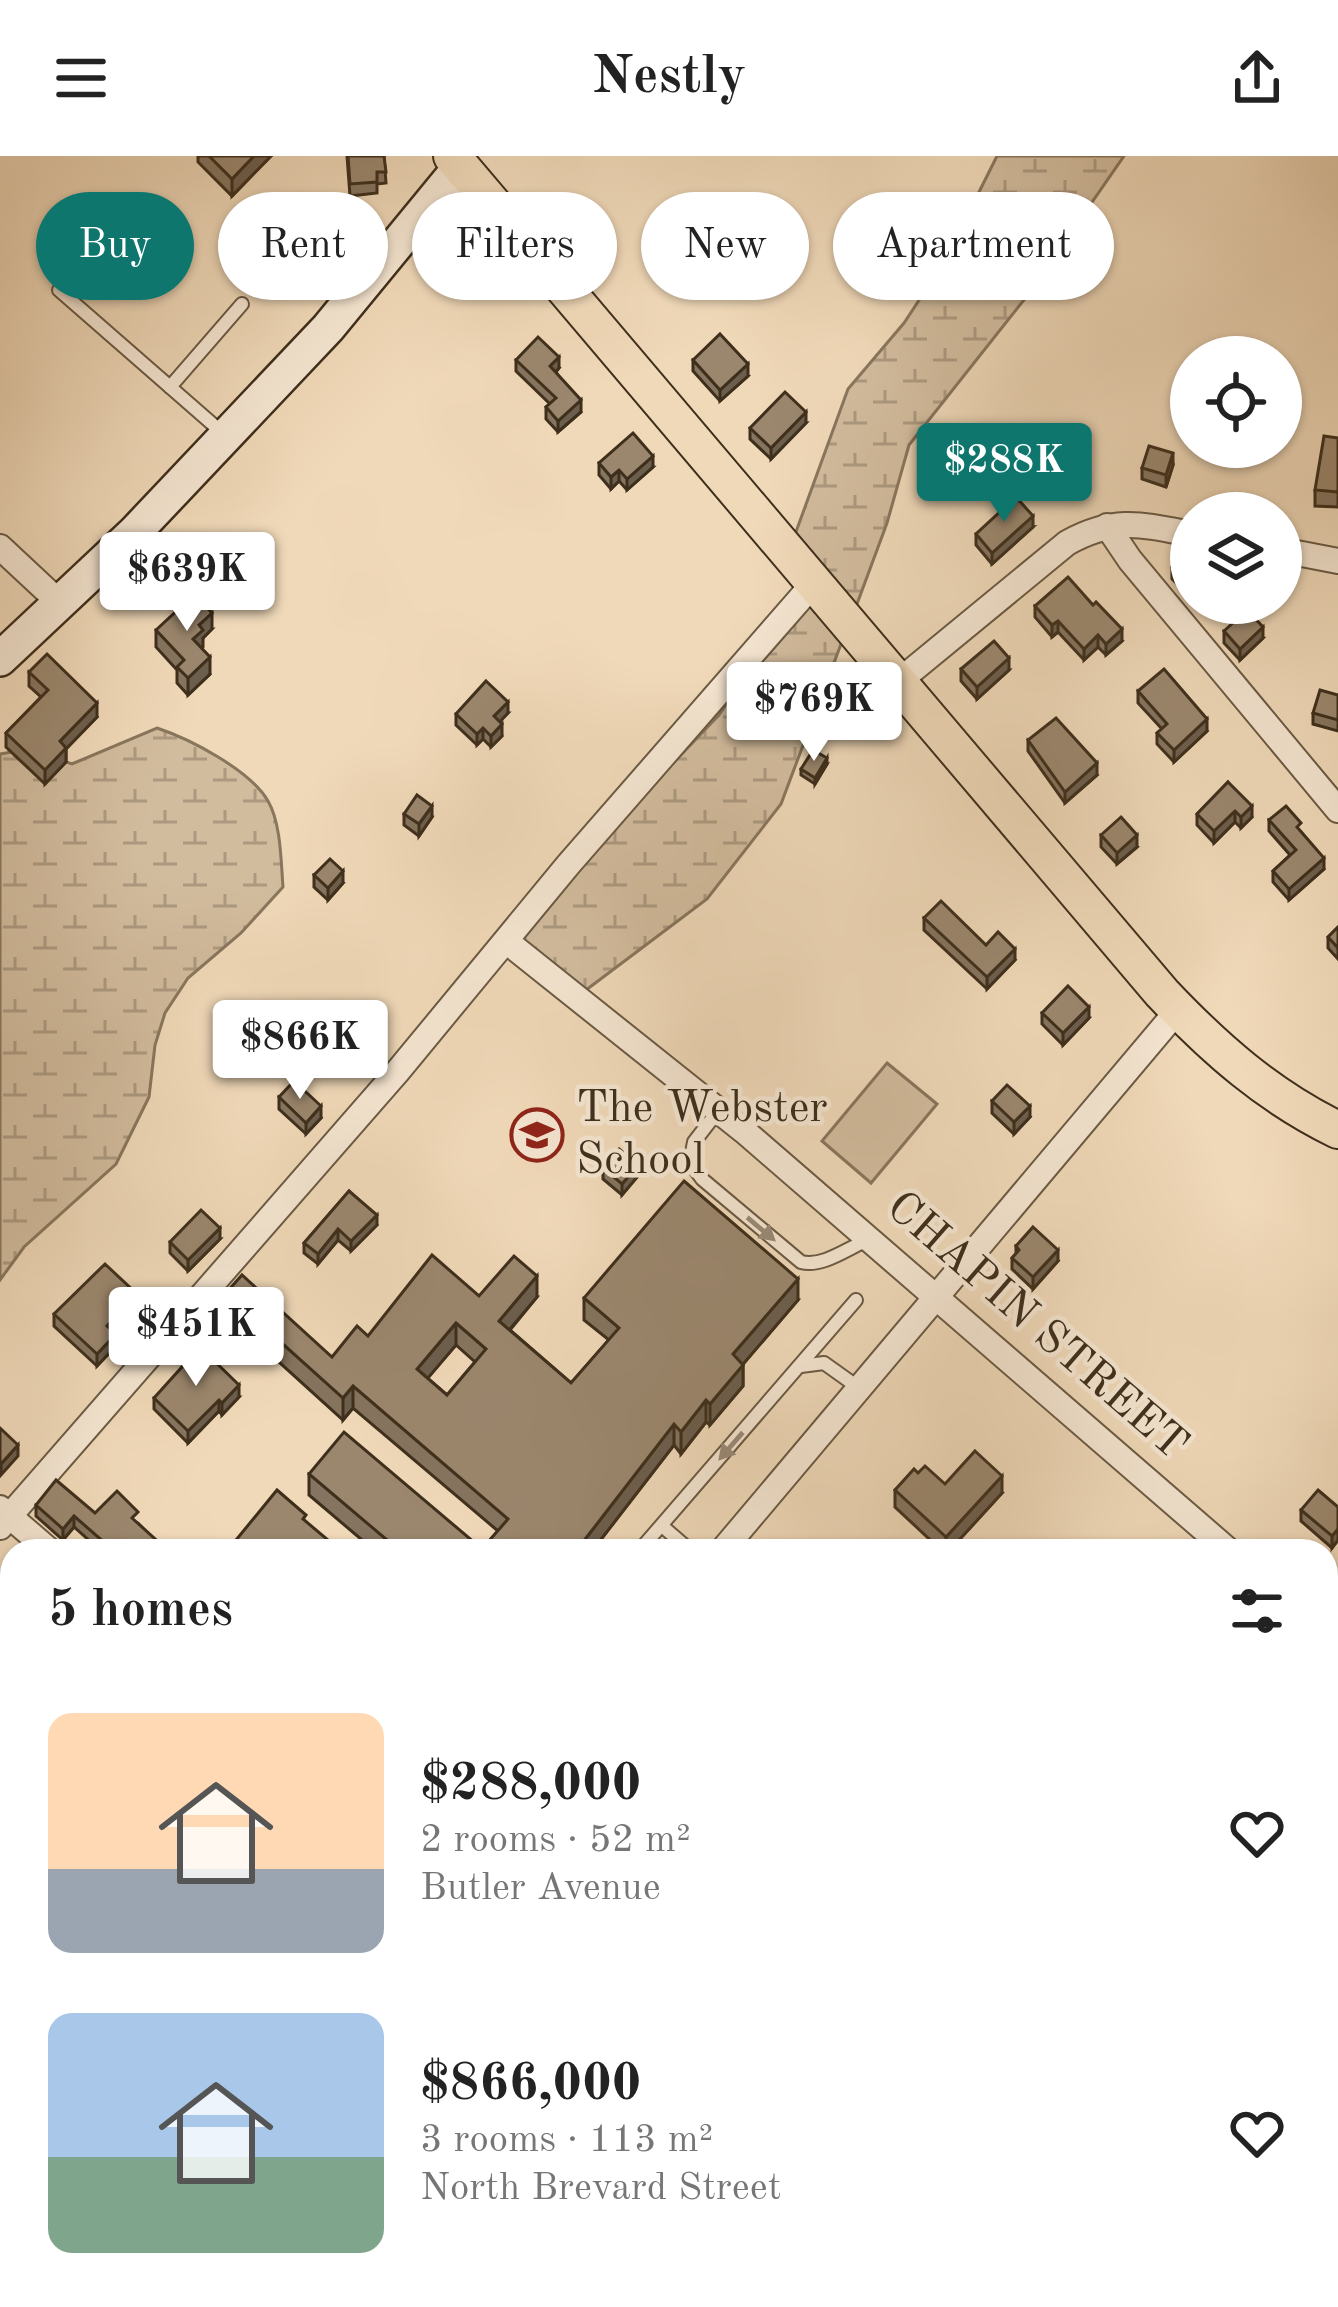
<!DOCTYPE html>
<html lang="en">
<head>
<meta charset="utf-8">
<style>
  body { margin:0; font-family:"Old Standard TT",serif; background:#f2f2f2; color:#222; height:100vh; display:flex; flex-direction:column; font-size:45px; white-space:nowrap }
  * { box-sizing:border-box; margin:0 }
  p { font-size:39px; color:#767676 }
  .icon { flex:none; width:66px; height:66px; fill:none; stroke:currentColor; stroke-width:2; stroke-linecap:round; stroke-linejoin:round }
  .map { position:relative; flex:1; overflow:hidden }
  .side { position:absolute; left:0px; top:1383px; width:1338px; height:768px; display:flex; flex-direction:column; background:#fff; border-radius:36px 36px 0 0; box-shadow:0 3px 9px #0004 }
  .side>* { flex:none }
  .top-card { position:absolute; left:36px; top:36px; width:1266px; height:108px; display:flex; gap:24px }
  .fabs { position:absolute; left:1170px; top:180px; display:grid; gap:24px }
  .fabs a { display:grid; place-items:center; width:132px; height:132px; border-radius:50%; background:#fff; box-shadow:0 3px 9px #0004; font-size:60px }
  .price { position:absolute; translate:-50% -102px; padding:0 27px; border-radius:12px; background:#fff; color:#222; font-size:39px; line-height:78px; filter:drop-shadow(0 3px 6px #0008) }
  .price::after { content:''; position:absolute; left:50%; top:72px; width:36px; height:27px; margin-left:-18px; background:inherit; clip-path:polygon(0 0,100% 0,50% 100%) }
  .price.active { background:#0f766e; color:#fff }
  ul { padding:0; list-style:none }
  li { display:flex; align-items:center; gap:36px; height:300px; padding:0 48px }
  li span { display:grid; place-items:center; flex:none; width:336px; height:240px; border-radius:24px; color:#555 }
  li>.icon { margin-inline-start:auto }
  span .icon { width:144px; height:144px; fill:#fffc; stroke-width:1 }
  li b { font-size:51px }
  h2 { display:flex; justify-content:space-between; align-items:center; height:144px; padding:0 48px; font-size:51px }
  .tag { padding:0 42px; border-radius:54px; background:#fff; box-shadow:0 3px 9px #0004; font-size:42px; line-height:108px }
  .tag.active { background:#0f766e; color:#fff }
  header { display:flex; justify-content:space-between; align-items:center; height:156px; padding:0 48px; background:#fff; font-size:54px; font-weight:700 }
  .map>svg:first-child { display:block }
  .grass { fill:#d2bc9e; stroke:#88765d; stroke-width:3 }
  .forest { fill:url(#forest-crowns); stroke:#88765d; stroke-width:3 }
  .wetland { fill:url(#wetland-marsh); stroke:#88765d; stroke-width:3 }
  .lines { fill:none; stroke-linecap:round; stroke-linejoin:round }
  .lane-casing { stroke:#6a5a43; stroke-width:16 }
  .street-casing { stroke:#6a5a43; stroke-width:28 }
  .secondary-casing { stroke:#3e2f1c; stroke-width:38 }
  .primary-casing { stroke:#3e2f1c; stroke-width:40 }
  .lane { stroke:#f5e6d2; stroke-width:12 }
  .street { stroke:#f5e6d2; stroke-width:24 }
  .secondary { stroke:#f5e6d2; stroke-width:33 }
  .primary { stroke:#f0d9b9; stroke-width:36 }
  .wall { fill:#85745f; stroke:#3e2f1c; stroke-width:3; fill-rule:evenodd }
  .shaded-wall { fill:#6c5e4d; stroke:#3e2f1c; stroke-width:3 }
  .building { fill:#9b876e; stroke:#3e2f1c; stroke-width:3; fill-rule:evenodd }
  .oneway { fill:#9a8a77 }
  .labels { text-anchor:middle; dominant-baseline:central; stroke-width:9; stroke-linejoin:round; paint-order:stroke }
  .poi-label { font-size:45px; fill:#3e2f1c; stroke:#f5e6d2; text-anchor:start }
  .street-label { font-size:45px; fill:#3e2f1c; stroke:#f5e6d2 }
</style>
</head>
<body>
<header><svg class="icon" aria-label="menu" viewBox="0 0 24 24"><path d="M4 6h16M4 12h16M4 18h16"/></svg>Nestly<svg class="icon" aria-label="share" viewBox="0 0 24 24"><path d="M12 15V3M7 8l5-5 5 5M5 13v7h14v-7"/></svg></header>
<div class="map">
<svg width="1338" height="2151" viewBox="0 0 1338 2151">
  <defs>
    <pattern id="forest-crowns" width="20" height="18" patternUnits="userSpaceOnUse" patternTransform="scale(3)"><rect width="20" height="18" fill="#d2bc9e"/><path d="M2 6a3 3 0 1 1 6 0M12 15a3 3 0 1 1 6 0" fill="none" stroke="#ac9980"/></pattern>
    <pattern id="wetland-marsh" width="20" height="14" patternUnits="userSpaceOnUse" patternTransform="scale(3)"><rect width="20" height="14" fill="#d2bc9e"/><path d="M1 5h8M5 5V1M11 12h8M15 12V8" fill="none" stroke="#ac9980"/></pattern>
  </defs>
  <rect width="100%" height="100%" fill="#f0d9b9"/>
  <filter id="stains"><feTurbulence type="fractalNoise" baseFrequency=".00167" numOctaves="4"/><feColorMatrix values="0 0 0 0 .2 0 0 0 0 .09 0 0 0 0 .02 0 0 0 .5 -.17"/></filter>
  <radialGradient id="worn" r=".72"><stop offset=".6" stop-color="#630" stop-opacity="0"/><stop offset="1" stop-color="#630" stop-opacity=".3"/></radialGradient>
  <path class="grass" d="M887 907 937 948 871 1027 822 985Z"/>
  <g class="forest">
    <path d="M0 1870 12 1880V2021L0 2044Z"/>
    <path d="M1338 1970 1336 2151H1194L1198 2139H1326V1978Z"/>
  </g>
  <g class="wetland">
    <path d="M997 0H1124L1027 140 909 289 887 367 854 456 793 384 848 233 904 167 925 135 943 95 967 60Z"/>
    <path d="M813 443 844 480 781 648 707 743 586 834 521 782 635 647 719 559 748 516Z"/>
    <path d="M157 572C190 583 250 614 268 645 281 667 281 706 283 731L241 777 188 822 165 857 155 889 149 941 116 1008 24 1091 0 1124V598L29 593 72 608Z"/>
    <path d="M0 1609 12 1610V1732L0 1752Z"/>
  </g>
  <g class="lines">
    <g class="lane-casing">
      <g id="lane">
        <path d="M59 134 225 279"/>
        <path d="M170 231 242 148"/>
        <path d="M718 955 694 986 690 1007 702 1023 801 1106C823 1112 849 1091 870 1083"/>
        <path d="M801 1210 824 1207 859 1232"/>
        <path d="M662 1370 691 1395"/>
        <path d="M639 1395 856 1144"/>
      </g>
    </g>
    <g class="street-casing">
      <g id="street">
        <path d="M1107 370 1130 404 1338 654"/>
        <path d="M0 391 60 447"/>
        <path d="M1281 394 1338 405"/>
        <path d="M898 526 1067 387C1114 361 1140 368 1191 378"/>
        <path d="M506 785 744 975 1229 1395"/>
        <path d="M0 1352 50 1395"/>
        <path d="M0 1371 398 915 568 709 814 427"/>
        <path d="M722 1395 1178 854"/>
        <path d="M1326 1480 1338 1490"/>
        <path d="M1326 1752 1338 1739"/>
        <path d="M0 1855 12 1865"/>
        <path d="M335 2139 350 2151"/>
        <path d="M78 2151 89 2139"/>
        <path d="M930 2151 942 2139"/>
      </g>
    </g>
    <g class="secondary-casing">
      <path id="secondary" d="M0 503 135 376 328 172 461 10"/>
    </g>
    <g class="primary-casing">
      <path id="primary" d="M452 0 1162 837C1215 893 1268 940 1338 974"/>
    </g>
    <use href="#lane" class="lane"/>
    <use href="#street" class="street"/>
    <use href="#secondary" class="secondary"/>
    <use href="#primary" class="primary"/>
  </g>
  <g class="wall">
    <path d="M198 0H271L232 40 198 6Z"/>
    <path d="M347 0H384L386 27 377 28V37L350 40Z"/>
    <path d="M516 204 559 212 556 216 581 256 558 276 546 263V251L550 248 516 215Z"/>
    <path d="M693 204 748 220 720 245 693 215Z"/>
    <path d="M806 267 771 303 750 283V272Z"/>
    <path d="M1338 282V351L1315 350V334Z"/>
    <path d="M599 307 653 311 627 334 619 325 611 333 599 319Z"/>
    <path d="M1173 309 1166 331 1142 323V312Z"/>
    <path d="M1033 371 992 408 976 389V378Z"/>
    <path d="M1191 397V442L1172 423V411Z"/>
    <path d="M1196 447H1217L1207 457Z"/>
    <path d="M1035 450 1122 485 1106 499 1098 491 1084 504 1058 476 1052 481 1035 461Z"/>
    <path d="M212 473 203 482 201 493 210 518 188 539 177 527V514L156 491V474Z"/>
    <path d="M1224 475 1263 482 1240 504 1224 487Z"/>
    <path d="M961 513 1009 514 977 543 961 525Z"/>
    <path d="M29 516 97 561 66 593V606L45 628 6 591V577L41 541 29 530Z"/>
    <path d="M1138 535 1207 575 1174 606 1157 588V577L1162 573 1138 547Z"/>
    <path d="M1338 539V575L1313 568V557Z"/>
    <path d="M508 557 499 566 502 580 491 591 483 583 477 589 456 569V558Z"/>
    <path d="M1028 584 1097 619 1065 647 1028 595Z"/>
    <path d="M827 608 815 628 801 619V613Z"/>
    <path d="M1228 626 1252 661 1241 672 1235 666 1214 687 1197 669V658Z"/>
    <path d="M404 658 432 661 419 680 404 669Z"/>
    <path d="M1269 664 1301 676 1324 713 1289 744 1273 726V715L1290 699 1269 675Z"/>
    <path d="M1101 679 1137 691 1117 708 1101 691Z"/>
    <path d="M314 719 343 727 328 744 314 731Z"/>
    <path d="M924 762 986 789 1015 804 987 833 924 774Z"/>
    <path d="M1338 771V803L1328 792V781Z"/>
    <path d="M1042 857 1089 862 1063 889 1042 868Z"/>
    <path d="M279 941 321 962 306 978 279 953Z"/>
    <path d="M992 945 1030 961 1014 978 992 957Z"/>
    <path d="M603 1012 638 1020 622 1039 603 1023Z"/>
    <path d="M349 1035 377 1069 351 1095 338 1084 318 1108 304 1097V1087Z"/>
    <path d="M220 1083 188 1115 170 1097V1086Z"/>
    <path d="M1016 1090 1058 1105 1033 1133 1012 1113V1102L1016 1098Z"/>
    <path d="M226 1137 332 1201 368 1180 479 1140 537 1141 510 1174 571 1227 609 1184 584 1164V1142L798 1144 743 1208V1230L710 1269 706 1266 681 1298 674 1289 592 1395H375L309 1339V1318L482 1393 498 1375 353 1252 343 1264 226 1158ZM456 1189 475 1206 447 1239 427 1222Z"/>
    <path d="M137 1150 113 1175 116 1190 97 1210 54 1170V1158Z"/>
    <path d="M239 1241 222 1259 219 1255 188 1287 154 1253V1242Z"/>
    <path d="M918 1317 945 1328 1002 1337 949 1395H942L895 1351V1334Z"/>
    <path d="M36 1349 95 1357 138 1367 164 1395H101L74 1371 63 1384 36 1360Z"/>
    <path d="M1338 1351V1384L1332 1392 1301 1365V1354Z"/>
    <path d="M12 1951V1990L0 1978V1964Z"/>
    <path d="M1080 2139H1121V2147L1116 2151H1080Z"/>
  </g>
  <g class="shaded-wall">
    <path d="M254 0H271L232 40V23Z"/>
    <path d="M559 201V212L550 222V210Z"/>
    <path d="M748 208V220L720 245V234Z"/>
    <path d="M581 244V256L558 276V265Z"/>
    <path d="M806 256V267L771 303V292Z"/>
    <path d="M1173 297V309L1166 331V319Z"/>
    <path d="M653 300V311L627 334V323Z"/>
    <path d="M619 314V325L611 333V321Z"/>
    <path d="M1033 360V371L992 408V397Z"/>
    <path d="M1207 447H1217L1207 457Z"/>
    <path d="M212 457V473L203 482V491L193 500V483L199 469Z"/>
    <path d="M1058 465V476L1052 481V469Z"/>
    <path d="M1263 471V482L1240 504V493Z"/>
    <path d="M1122 473V485L1106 499V488Z"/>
    <path d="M1098 479V491L1084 504V493Z"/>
    <path d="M210 501V518L188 539V522Z"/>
    <path d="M1009 502V514L977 543V531Z"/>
    <path d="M508 546V557L494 572V560Z"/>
    <path d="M97 547V561L66 593V606L45 628V614L60 585Z"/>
    <path d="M1207 563V575L1174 606V594Z"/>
    <path d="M502 568V580L491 591V580Z"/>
    <path d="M483 572V583L477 589V578Z"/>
    <path d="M827 602V608L815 628V622Z"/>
    <path d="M1097 607V619L1065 647V636Z"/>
    <path d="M432 650V661L419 680V668Z"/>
    <path d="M1252 650V661L1241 672V661Z"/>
    <path d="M1235 655V666L1214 687V675Z"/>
    <path d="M1137 679V691L1117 708V697Z"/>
    <path d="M1324 702V713L1289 744V733Z"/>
    <path d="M343 715V727L328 744V732Z"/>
    <path d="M1015 793V804L987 833V821Z"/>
    <path d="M1089 851V862L1063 889V877Z"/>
    <path d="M321 950V962L306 978V967Z"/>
    <path d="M1030 950V961L1014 978V966Z"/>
    <path d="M638 1009V1020L622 1039V1028Z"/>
    <path d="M377 1059V1069L351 1095V1085Z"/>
    <path d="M220 1072V1083L188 1115V1104Z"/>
    <path d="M338 1073V1084L318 1108V1098Z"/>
    <path d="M1058 1094V1105L1033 1133V1121Z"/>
    <path d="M537 1120V1141L499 1186V1165Z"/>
    <path d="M798 1123V1144L733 1220V1198Z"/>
    <path d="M137 1138V1150L107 1181V1170Z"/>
    <path d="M456 1167V1189L417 1235V1213Z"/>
    <path d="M116 1178V1190L97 1210V1198Z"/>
    <path d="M743 1209V1230L710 1269V1248Z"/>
    <path d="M239 1229V1241L222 1259V1247Z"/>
    <path d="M353 1230V1252L343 1264V1242Z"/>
    <path d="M219 1244V1255L188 1287V1275Z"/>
    <path d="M706 1244V1266L681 1298V1276Z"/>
    <path d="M674 1268V1289L592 1395H576Z"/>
    <path d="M18 1289V1300L1 1319V1308Z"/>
    <path d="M1002 1320V1337L949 1395H946V1381Z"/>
    <path d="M74 1360V1371L63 1384V1373Z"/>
    <path d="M1338 1373V1384L1332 1392V1380Z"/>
    <path d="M7 1434V1446L0 1453V1441Z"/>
    <path d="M1112 2139H1121V2147L1116 2151H1100Z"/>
  </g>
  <g class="building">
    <path d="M209 0H254L232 23Z"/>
    <path d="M348 0H384L386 16H377V26L350 28Z"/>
    <path d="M720 178 748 208 720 234 693 204Z"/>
    <path d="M538 181 559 201 550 210 581 244 558 265 546 251 556 242 516 204Z"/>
    <path d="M785 236 806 256 771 292 750 272Z"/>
    <path d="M633 277 653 300 627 323 619 314 611 321 599 307Z"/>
    <path d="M1324 280 1338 282V336L1315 334Z"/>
    <path d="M1149 290 1173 297 1166 319 1142 312Z"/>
    <path d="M1016 341 1033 360 992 397 976 378Z"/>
    <path d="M1188 395 1191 397V430L1172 411Z"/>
    <path d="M1068 421 1093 449 1096 446 1122 473 1106 488 1098 479 1084 493 1058 465 1052 469 1035 450Z"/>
    <path d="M195 438 212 457 199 469 203 474 193 483 210 501 188 522 177 511 184 504 156 474Z"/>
    <path d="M1247 454 1263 471 1240 493 1224 475Z"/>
    <path d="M994 485 1009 502 977 531 961 513Z"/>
    <path d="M47 498 97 547 60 585 66 592 45 614 6 577 48 534 29 516Z"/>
    <path d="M1164 513 1207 563 1174 594 1157 577 1167 568 1138 535Z"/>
    <path d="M486 525 508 546 494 560 502 568 491 580 483 572 477 578 456 558Z"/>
    <path d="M1320 534 1338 539V564L1313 557Z"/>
    <path d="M1056 562 1097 607 1065 636 1028 584Z"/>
    <path d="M813 594 827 602 815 622 801 613Z"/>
    <path d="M1228 626 1252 650 1241 661 1235 655 1214 675 1197 658Z"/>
    <path d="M417 639 432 650 419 668 404 658Z"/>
    <path d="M1286 650 1301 667 1297 671 1324 702 1289 733 1273 715 1296 694 1269 664Z"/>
    <path d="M1121 661 1137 679 1117 697 1101 679Z"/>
    <path d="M330 703 343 715 328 732 314 719Z"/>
    <path d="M941 745 986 789 998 776 1015 793 987 821 924 762Z"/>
    <path d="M1338 771V792L1328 781Z"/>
    <path d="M1068 830 1089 851 1063 877 1042 857Z"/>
    <path d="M294 925 321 950 306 967 279 941Z"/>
    <path d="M1007 929 1030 950 1014 966 992 945Z"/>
    <path d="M619 993 638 1009 622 1028 603 1012Z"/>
    <path d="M684 1025 798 1123 733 1198 743 1209 710 1248 706 1244 681 1276 674 1268 576 1395H400L309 1318 344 1276 482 1393 508 1363 353 1230 343 1242 226 1137 242 1119 332 1201 357 1170 368 1180 432 1099 479 1140 514 1100 537 1120 499 1165 571 1227 619 1172 584 1142ZM456 1167 486 1193 447 1239 417 1213Z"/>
    <path d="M349 1035 377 1059 351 1085 338 1073 318 1098 304 1087Z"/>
    <path d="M201 1054 220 1072 188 1104 170 1086Z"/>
    <path d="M1033 1071 1058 1094 1033 1121 1012 1102 1019 1094 1016 1090Z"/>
    <path d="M105 1108 137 1138 107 1170 116 1178 97 1198 54 1158Z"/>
    <path d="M200 1191 239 1229 222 1247 219 1244 188 1275 154 1242Z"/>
    <path d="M0 1272 18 1289 1 1308 0 1307Z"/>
    <path d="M975 1295 1002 1320 946 1381 895 1334 914 1313 918 1317 925 1310 945 1328Z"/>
    <path d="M56 1324 95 1357 117 1335 138 1356 132 1362 164 1391 163 1395H114L74 1360 63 1373 36 1349Z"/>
    <path d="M277 1334 306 1359 303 1363 341 1395H227Z"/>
    <path d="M1318 1334 1338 1351V1373L1332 1380 1301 1354Z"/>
    <path d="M12 1951V1978L0 1967V1964Z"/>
    <path d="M1082 2139H1112L1100 2151H1094Z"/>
  </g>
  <defs><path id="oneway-solid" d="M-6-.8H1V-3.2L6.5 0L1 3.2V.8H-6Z" transform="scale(3)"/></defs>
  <g class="oneway">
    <use href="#oneway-solid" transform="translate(761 1073) rotate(40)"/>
    <use href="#oneway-solid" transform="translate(731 1290) rotate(131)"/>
  </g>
  <defs>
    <g id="school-ring" transform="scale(2.7)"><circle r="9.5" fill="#f5e6d2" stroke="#8f2418" stroke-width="1.5"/><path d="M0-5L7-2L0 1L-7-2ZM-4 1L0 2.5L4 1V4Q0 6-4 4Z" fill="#8f2418"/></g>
  </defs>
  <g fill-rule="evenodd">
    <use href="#school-ring" x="537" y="979"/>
  </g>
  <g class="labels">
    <g class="poi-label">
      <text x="576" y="953">The Webster<tspan x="576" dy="52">School</tspan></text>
    </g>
    <g class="street-label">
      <text transform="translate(1036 1171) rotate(41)">CHAPIN STREET</text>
    </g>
  </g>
  <rect width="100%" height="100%" filter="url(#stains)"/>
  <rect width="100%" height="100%" fill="url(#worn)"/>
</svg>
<div class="fabs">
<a><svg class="icon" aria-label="locate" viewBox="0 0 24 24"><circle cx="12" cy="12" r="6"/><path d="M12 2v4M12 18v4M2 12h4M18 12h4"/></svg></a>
<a><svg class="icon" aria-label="layers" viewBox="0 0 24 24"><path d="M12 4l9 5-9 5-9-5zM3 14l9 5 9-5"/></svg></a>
</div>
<b class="price active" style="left:1004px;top:369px">$288K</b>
<b class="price" style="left:187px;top:478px">$639K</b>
<b class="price" style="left:814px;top:608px">$769K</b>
<b class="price" style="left:300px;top:946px">$866K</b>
<b class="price" style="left:196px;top:1233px">$451K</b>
<div class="top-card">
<a class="tag active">Buy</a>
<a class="tag">Rent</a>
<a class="tag">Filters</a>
<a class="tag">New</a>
<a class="tag">Apartment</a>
</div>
<section class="side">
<h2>5 homes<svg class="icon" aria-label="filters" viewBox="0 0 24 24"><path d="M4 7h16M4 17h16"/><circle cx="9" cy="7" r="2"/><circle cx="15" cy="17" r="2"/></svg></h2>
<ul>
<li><span style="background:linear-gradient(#ffd9b3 65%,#9aa5b1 0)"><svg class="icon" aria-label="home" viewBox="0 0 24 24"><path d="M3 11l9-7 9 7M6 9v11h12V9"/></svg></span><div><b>$288,000</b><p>2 rooms · 52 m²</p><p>Butler Avenue</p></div><svg class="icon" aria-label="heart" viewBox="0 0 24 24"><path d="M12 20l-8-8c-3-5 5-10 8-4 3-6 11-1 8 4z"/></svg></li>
<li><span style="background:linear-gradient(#a9c7e8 60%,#7fa58c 0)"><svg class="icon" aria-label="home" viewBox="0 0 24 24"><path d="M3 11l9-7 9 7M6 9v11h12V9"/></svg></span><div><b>$866,000</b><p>3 rooms · 113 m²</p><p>North Brevard Street</p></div><svg class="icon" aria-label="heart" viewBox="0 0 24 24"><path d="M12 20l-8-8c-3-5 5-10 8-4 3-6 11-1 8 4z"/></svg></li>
</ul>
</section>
</div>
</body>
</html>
